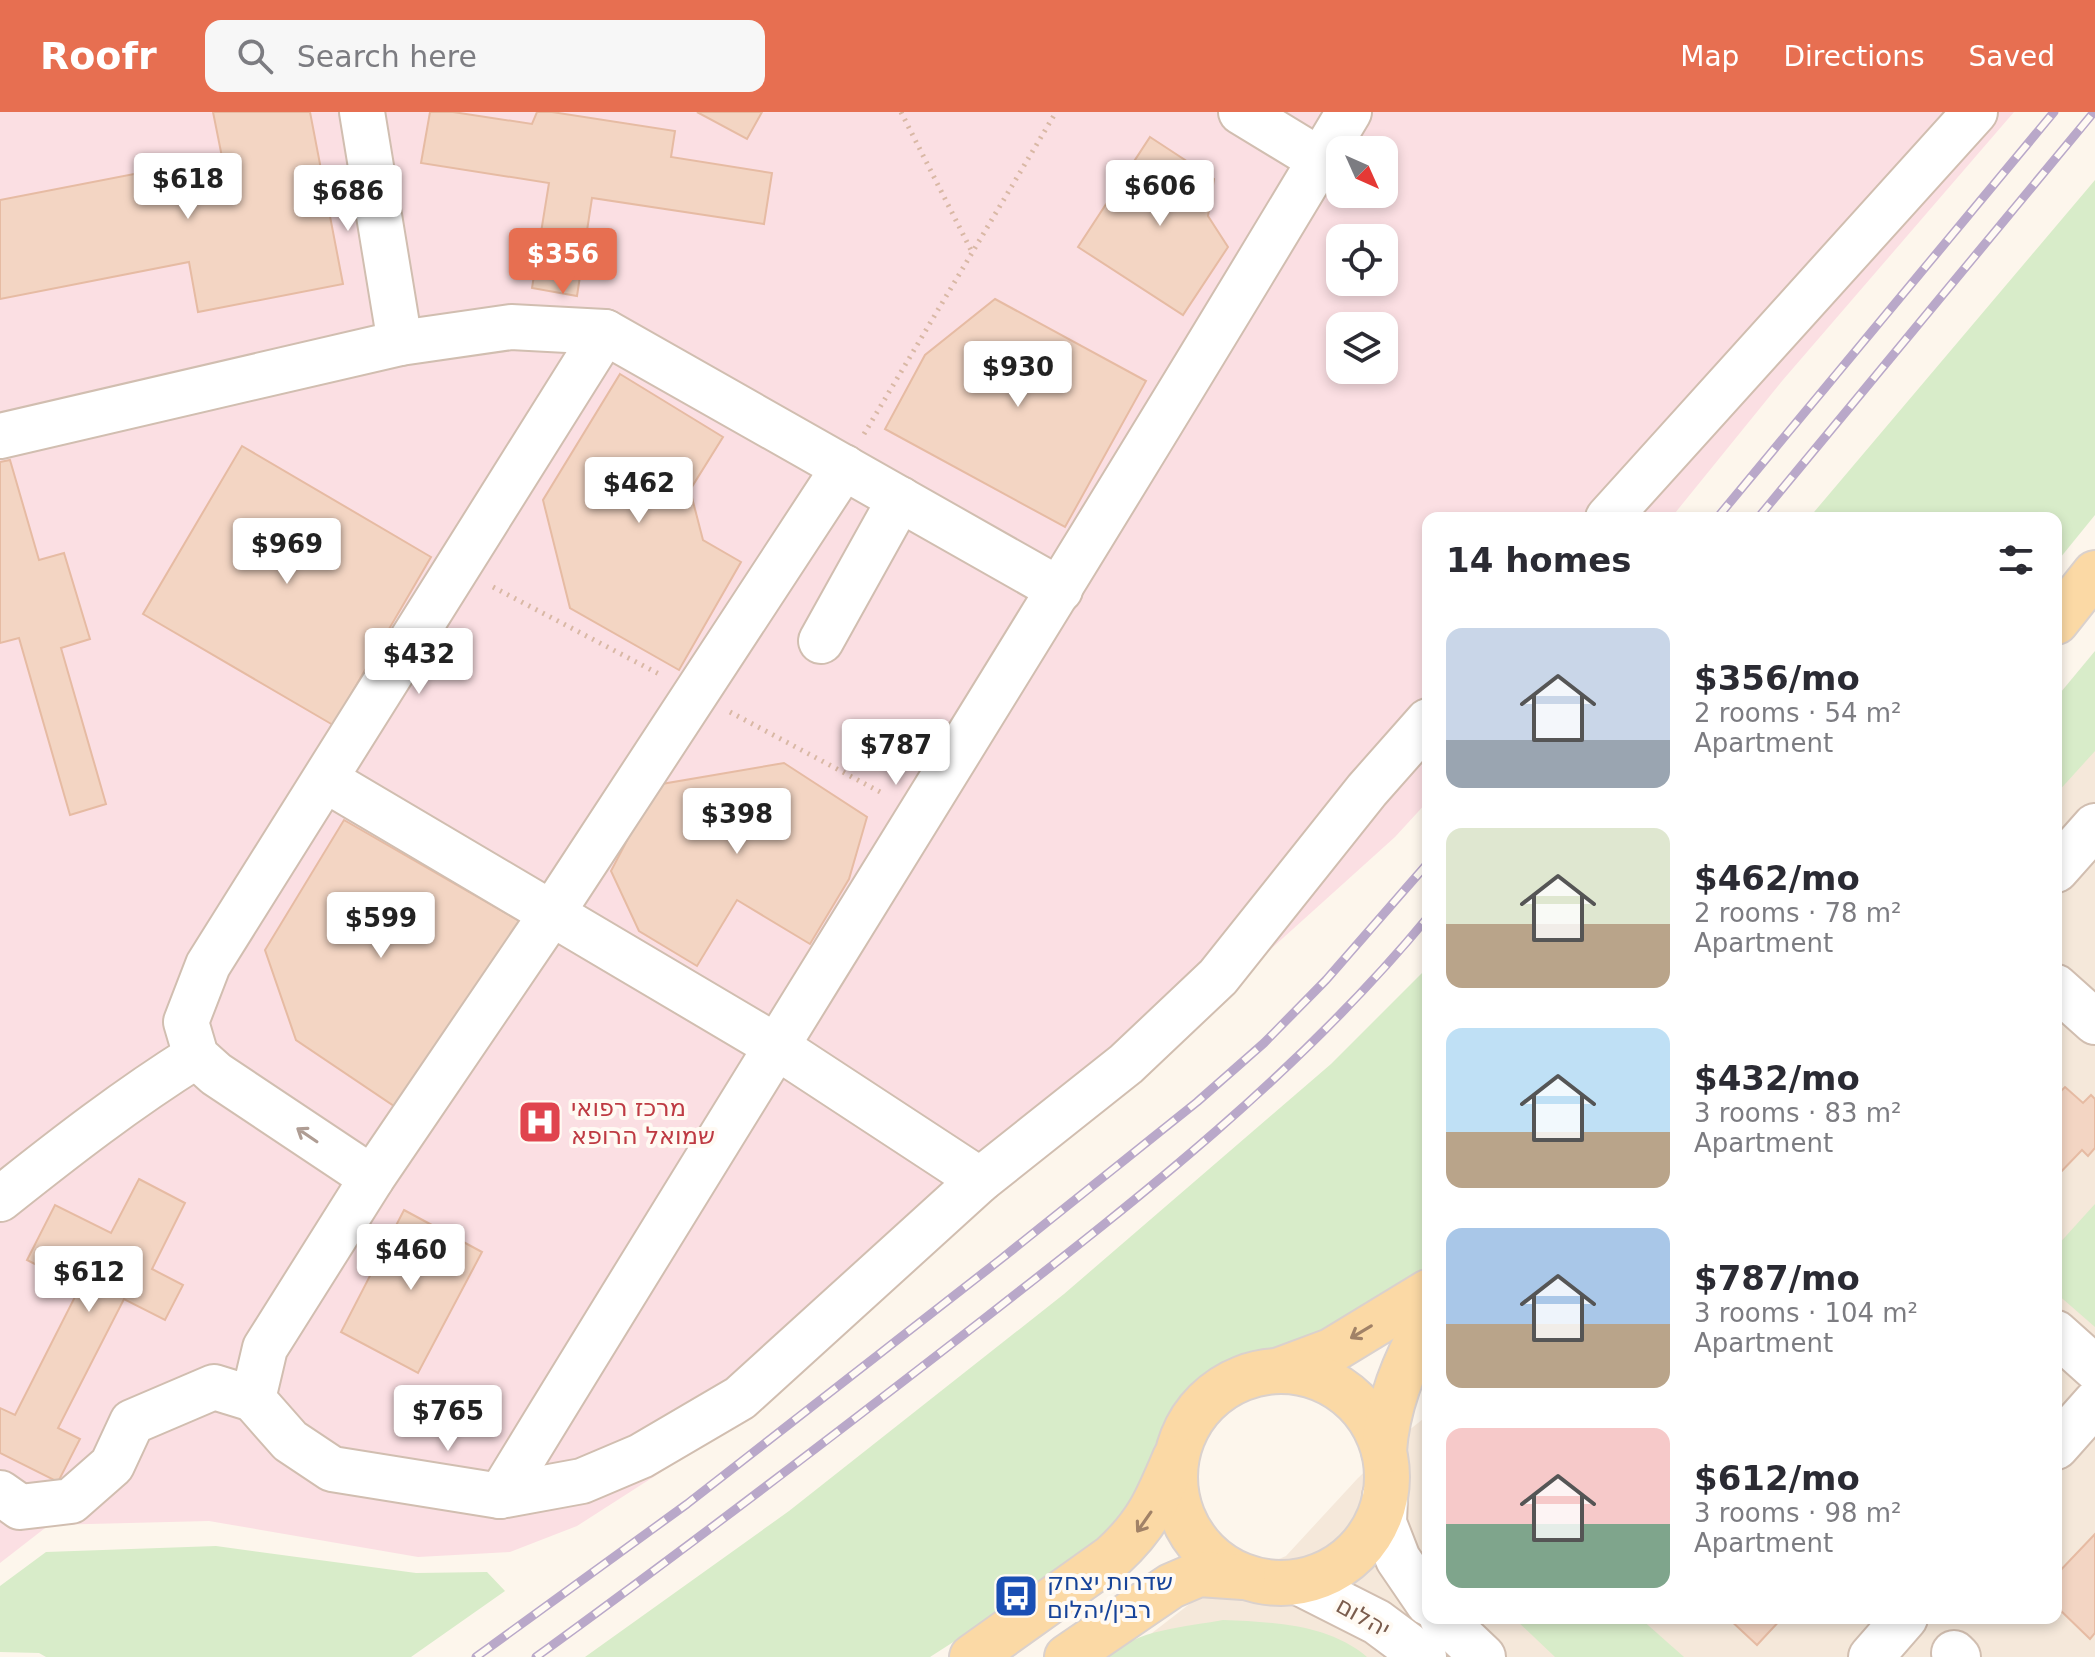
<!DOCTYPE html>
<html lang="en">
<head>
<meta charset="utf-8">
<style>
  body { margin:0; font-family:"DejaVu Sans","Noto Sans Hebrew",sans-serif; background:#f7f7f7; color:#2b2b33; height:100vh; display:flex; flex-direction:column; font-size:30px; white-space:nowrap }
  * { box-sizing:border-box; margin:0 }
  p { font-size:26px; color:#7c7c81 }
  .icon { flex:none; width:44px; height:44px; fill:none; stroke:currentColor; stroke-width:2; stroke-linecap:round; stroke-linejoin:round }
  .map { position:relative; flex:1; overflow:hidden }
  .panel { position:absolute; left:1422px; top:400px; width:640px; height:1112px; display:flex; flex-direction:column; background:#fff; border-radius:16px; box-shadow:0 4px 12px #0003 }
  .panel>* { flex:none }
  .needle { width:52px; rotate:135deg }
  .buttons { position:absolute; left:1326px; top:24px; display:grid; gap:16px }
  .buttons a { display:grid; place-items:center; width:72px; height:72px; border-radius:16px; background:#fff; box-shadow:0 4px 12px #0003; font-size:40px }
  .price { position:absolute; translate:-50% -68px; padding:0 18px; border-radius:8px; background:#fff; color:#222; font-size:26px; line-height:52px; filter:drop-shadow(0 2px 4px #0008) }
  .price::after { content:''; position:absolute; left:50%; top:48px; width:24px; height:18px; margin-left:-12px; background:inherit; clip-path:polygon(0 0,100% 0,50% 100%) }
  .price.current { background:#e76f51; color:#fff }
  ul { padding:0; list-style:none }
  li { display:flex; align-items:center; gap:24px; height:200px; padding:0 24px }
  li span { display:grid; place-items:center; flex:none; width:224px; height:160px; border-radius:16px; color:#555 }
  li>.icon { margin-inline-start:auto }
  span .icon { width:96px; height:96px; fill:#fffc; stroke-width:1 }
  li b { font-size:34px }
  h2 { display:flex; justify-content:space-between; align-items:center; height:96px; padding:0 24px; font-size:34px }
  header { display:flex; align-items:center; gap:48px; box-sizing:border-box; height:112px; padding:0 40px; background:#e76f51; color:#fff }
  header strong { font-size:38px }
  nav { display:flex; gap:44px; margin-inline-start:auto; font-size:28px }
  .search { width:560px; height:72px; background:#f7f7f7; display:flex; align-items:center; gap:20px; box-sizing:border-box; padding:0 28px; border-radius:16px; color:#7c7c81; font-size:30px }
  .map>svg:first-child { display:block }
  .residential { fill:#f5e8da }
  .medical { fill:#fbdfe3; fill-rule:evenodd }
  .green { fill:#d8ecc9 }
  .building { fill:#f3d5c3; stroke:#e6bba3; stroke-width:2 }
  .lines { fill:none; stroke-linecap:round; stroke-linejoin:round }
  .minor-casing { stroke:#d1beb0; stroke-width:48 }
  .major-casing { stroke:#dad1cd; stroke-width:48 }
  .path { stroke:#d9b8a5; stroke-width:5; stroke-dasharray:2 6; stroke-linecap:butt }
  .minor { stroke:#fff; stroke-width:44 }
  .major { stroke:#fbd9a5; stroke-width:44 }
  .rail-casing { stroke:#b9a8c9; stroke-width:9 }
  .rail { stroke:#fffaf3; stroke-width:6; stroke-dasharray:18; stroke-linecap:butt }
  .oneway { stroke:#af9d94 }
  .oneway2 { stroke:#a18267 }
  .labels { text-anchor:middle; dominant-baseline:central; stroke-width:8; stroke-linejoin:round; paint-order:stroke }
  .health-label { font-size:24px; fill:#be3a42; stroke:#fffaf3; text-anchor:start }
  .transit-label { font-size:24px; fill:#164399; stroke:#fffaf3; text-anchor:start }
  .street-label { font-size:24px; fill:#7a5c4d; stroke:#fffaf3 }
</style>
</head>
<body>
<header>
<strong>Roofr</strong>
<div class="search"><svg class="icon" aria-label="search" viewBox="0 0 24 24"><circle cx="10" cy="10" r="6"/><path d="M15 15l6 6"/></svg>Search here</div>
<nav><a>Map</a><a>Directions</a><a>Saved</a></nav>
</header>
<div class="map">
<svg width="2095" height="1545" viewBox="0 0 2095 1545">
  <rect width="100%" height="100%" fill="#fdf6ec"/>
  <path class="residential" d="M2095 635V1545H1117L1126 1541 1209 1477 1286 1444 1358 1366 1403 1323 1428 1303V1506H2056V675Z"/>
  <path class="medical" d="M0 0H2014L1782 269 1671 406H1428V689L1395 725 764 1294 577 1414 510 1440 418 1445 209 1409 49 1413 0 1451ZM1340 38H1384V82H1340ZM1340 126H1384V170H1340ZM1340 214H1384V258H1340Z"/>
  <g class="green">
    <path d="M2095 68V403L2056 451V406H1809Z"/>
    <path d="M2095 539V639L2056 682V586Z"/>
    <path d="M1428 855V1161L1378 1197 1276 1237 1231 1249 1175 1314 1144 1382 1092 1441 930 1545H585L789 1399 1064 1182 1331 952Z"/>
    <path d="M2095 1092V1215L2056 1181V1135Z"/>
    <path d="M216 1434 416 1461 487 1460 505 1479 411 1545H46L39 1541 0 1540V1474L46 1440Z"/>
    <path d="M1514 1506H1640L1684 1545H1555Z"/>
    <path d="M1223 1508C1272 1510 1329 1512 1367 1545H1108C1135 1517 1187 1515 1223 1508Z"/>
  </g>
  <g class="building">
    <path d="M213 0H310L343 172 198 200 189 150 0 187V88L222 45Z"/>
    <path d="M430 0H453L532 12 537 0H552L675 19 671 45 772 61 764 112 592 86 577 184 532 176 549 71 421 51Z"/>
    <path d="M697 0H762L747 27Z"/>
    <path d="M1150 25 1214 67 1208 104 1228 135 1183 203 1078 135Z"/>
    <path d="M995 187 1146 269 1065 415 885 317 925 243Z"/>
    <path d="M620 262 723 325 690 378 703 428 741 450 679 558 570 496 543 388Z"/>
    <path d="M242 334 431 445 333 613 143 502Z"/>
    <path d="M10 348 39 448 64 441 90 527 61 536 106 692 70 703 19 526 0 531V350Z"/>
    <path d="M784 651 867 705 849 767 810 832 737 788 697 854 639 819 611 759 656 673Z"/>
    <path d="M344 708 521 810 397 996 296 928 265 838Z"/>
    <path d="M2065 975 2083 991 2091 983 2095 987V1036L2088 1044 2082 1038 2056 1065V984Z"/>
    <path d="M139 1067 185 1091 152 1157 183 1173 165 1208 124 1187 58 1316 80 1327 58 1370 0 1341V1296L15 1303 80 1175 27 1148 55 1093 111 1121Z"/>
    <path d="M404 1098 482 1140 418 1261 341 1220Z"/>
    <path d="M2095 1422V1521L2090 1527 2056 1494V1463Z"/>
    <path d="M1728 1506H1782L1757 1533Z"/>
  </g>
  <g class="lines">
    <g class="minor-casing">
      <g id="minor">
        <path d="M362 0 400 231"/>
        <path d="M1241 0 1320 48"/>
        <path d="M0 324 400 231 511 215 605 220 1060 478"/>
        <path d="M844 355 552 801 372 1066 265 1236 253 1287 290 1329 332 1357 500 1384 582 1369 641 1344 740 1286 980 1068 1126 952 1218 865 1367 678 1428 609"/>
        <path d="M1608 406 1975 0"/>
        <path d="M821 529 900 387"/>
        <path d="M326 668 774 933 980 1068"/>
        <path d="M2056 758 2095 714"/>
        <path d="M2056 875 2095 910"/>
        <path d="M372 1066 216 962 196 944 186 910 208 853 605 220"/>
        <path d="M0 1087C64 1036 127 987 196 944"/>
        <path d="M2056 1221 2095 1256"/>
        <path d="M2056 1335 2095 1291"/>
        <path d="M0 1381 20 1395 71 1389 112 1353 132 1310 214 1275 253 1287"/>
        <path d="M500 1384C782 922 1071 464 1349 0"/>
        <path d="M1385 1384 1384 1411 1398 1447 1428 1491"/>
        <path d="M1298 1470 1377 1510 1424 1545"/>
        <path d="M1442 1506 1483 1545"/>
        <path d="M1954 1541 1958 1545"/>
        <path d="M1871 1545 1905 1506"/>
      </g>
    </g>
    <g class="major-casing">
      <g id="major">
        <path d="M2056 510 2095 461"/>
        <path d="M1277 1259 1331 1239 1428 1180"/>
        <circle cx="1281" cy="1365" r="106"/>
        <path d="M1384 1339C1387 1292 1405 1249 1428 1208"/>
        <path d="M972 1545 1112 1445C1147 1413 1157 1389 1175 1346"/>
        <path d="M1067 1545 1171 1474 1199 1462 1243 1465"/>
      </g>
    </g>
    <g class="path">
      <path d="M901 0 972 140"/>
      <path d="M864 322 1056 0"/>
      <path d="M493 475 661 563"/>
      <path d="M730 600 884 682"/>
    </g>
    <use href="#minor" class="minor"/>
    <use href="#major" class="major"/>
    <g class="rail-casing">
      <g id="rail">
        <path d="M1717 406 2054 0"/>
        <path d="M1758 406 2094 0"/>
        <path d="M476 1545 687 1392 1001 1147 1197 990 1264 931 1326 868 1428 751"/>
        <path d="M536 1545C688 1435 837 1321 985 1206 1143 1083 1300 960 1428 805"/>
      </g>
    </g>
    <use href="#rail" class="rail"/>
  </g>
  <defs><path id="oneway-shaft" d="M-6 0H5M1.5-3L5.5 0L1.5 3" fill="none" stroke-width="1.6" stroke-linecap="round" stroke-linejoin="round" transform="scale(2)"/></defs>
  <use class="oneway" href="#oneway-shaft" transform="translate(307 1023) rotate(-146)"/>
  <g class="oneway2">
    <use href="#oneway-shaft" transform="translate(1361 1220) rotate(149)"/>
    <use href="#oneway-shaft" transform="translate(1144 1410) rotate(125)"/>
  </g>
  <defs>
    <g id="hospital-square" transform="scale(2.3)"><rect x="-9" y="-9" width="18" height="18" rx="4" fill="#e0444e" stroke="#fffaf3"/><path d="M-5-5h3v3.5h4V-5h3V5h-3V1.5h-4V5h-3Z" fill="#fff"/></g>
    <g id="bus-square" transform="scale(2.3)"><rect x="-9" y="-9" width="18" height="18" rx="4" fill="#1a4fb4" stroke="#fffaf3"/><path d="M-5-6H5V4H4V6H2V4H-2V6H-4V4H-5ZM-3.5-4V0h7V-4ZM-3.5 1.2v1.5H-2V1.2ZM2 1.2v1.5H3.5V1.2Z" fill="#fff"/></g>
  </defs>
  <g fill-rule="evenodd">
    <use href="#hospital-square" x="540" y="1010"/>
    <use href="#bus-square" x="1016" y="1484"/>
  </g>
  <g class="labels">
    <g class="health-label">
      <text x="571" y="996">מרכז רפואי<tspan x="571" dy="28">שמואל הרופא</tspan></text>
    </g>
    <g class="transit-label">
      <text x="1047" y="1470">שדרות יצחק<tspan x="1047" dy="28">רבין/יהלום</tspan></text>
    </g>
    <g class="street-label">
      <text transform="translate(1363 1505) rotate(29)">יהלום</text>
    </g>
  </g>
</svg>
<div class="buttons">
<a><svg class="needle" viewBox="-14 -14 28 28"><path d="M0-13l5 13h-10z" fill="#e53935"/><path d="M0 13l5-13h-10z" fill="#7c7c81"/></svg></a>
<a><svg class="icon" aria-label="locate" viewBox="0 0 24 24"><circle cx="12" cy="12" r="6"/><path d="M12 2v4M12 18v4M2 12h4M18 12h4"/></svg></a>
<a><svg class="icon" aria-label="layers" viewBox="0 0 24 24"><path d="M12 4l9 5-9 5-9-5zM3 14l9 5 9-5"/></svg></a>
</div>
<b class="price" style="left:188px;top:109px">$618</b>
<b class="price" style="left:1160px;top:116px">$606</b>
<b class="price" style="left:348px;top:121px">$686</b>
<b class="price current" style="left:563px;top:184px">$356</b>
<b class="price" style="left:1018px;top:297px">$930</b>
<b class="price" style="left:639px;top:413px">$462</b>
<b class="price" style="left:287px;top:474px">$969</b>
<b class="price" style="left:419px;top:584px">$432</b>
<b class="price" style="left:896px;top:675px">$787</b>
<b class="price" style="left:737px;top:744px">$398</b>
<b class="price" style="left:381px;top:848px">$599</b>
<b class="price" style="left:411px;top:1180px">$460</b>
<b class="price" style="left:89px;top:1202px">$612</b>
<b class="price" style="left:448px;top:1341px">$765</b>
<section class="panel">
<h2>14 homes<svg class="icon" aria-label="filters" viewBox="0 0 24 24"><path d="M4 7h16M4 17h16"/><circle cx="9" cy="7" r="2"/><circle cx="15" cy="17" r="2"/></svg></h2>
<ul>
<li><span style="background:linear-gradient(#c9d6e8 70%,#9aa5b1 0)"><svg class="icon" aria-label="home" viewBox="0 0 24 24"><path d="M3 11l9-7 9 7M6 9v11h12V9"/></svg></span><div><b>$356/mo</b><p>2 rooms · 54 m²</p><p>Apartment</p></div></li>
<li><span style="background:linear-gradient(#dfe7d0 60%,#b9a48a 0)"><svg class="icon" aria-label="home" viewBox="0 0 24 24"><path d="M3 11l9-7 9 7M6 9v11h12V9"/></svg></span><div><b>$462/mo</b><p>2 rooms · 78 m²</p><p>Apartment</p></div></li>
<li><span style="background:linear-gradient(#bfe0f5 65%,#b9a48a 0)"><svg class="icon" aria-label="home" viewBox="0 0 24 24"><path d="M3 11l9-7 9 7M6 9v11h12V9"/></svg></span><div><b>$432/mo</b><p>3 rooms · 83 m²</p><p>Apartment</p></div></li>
<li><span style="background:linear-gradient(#a9c7e8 60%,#b9a48a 0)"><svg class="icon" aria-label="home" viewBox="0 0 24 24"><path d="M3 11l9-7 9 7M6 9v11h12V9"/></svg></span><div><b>$787/mo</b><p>3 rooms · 104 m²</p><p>Apartment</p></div></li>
<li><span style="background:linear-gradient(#f6c9c9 60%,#7fa58c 0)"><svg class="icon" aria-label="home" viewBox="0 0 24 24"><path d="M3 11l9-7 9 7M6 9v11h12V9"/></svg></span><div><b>$612/mo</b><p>3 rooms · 98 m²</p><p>Apartment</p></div></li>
</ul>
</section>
</div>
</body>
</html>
